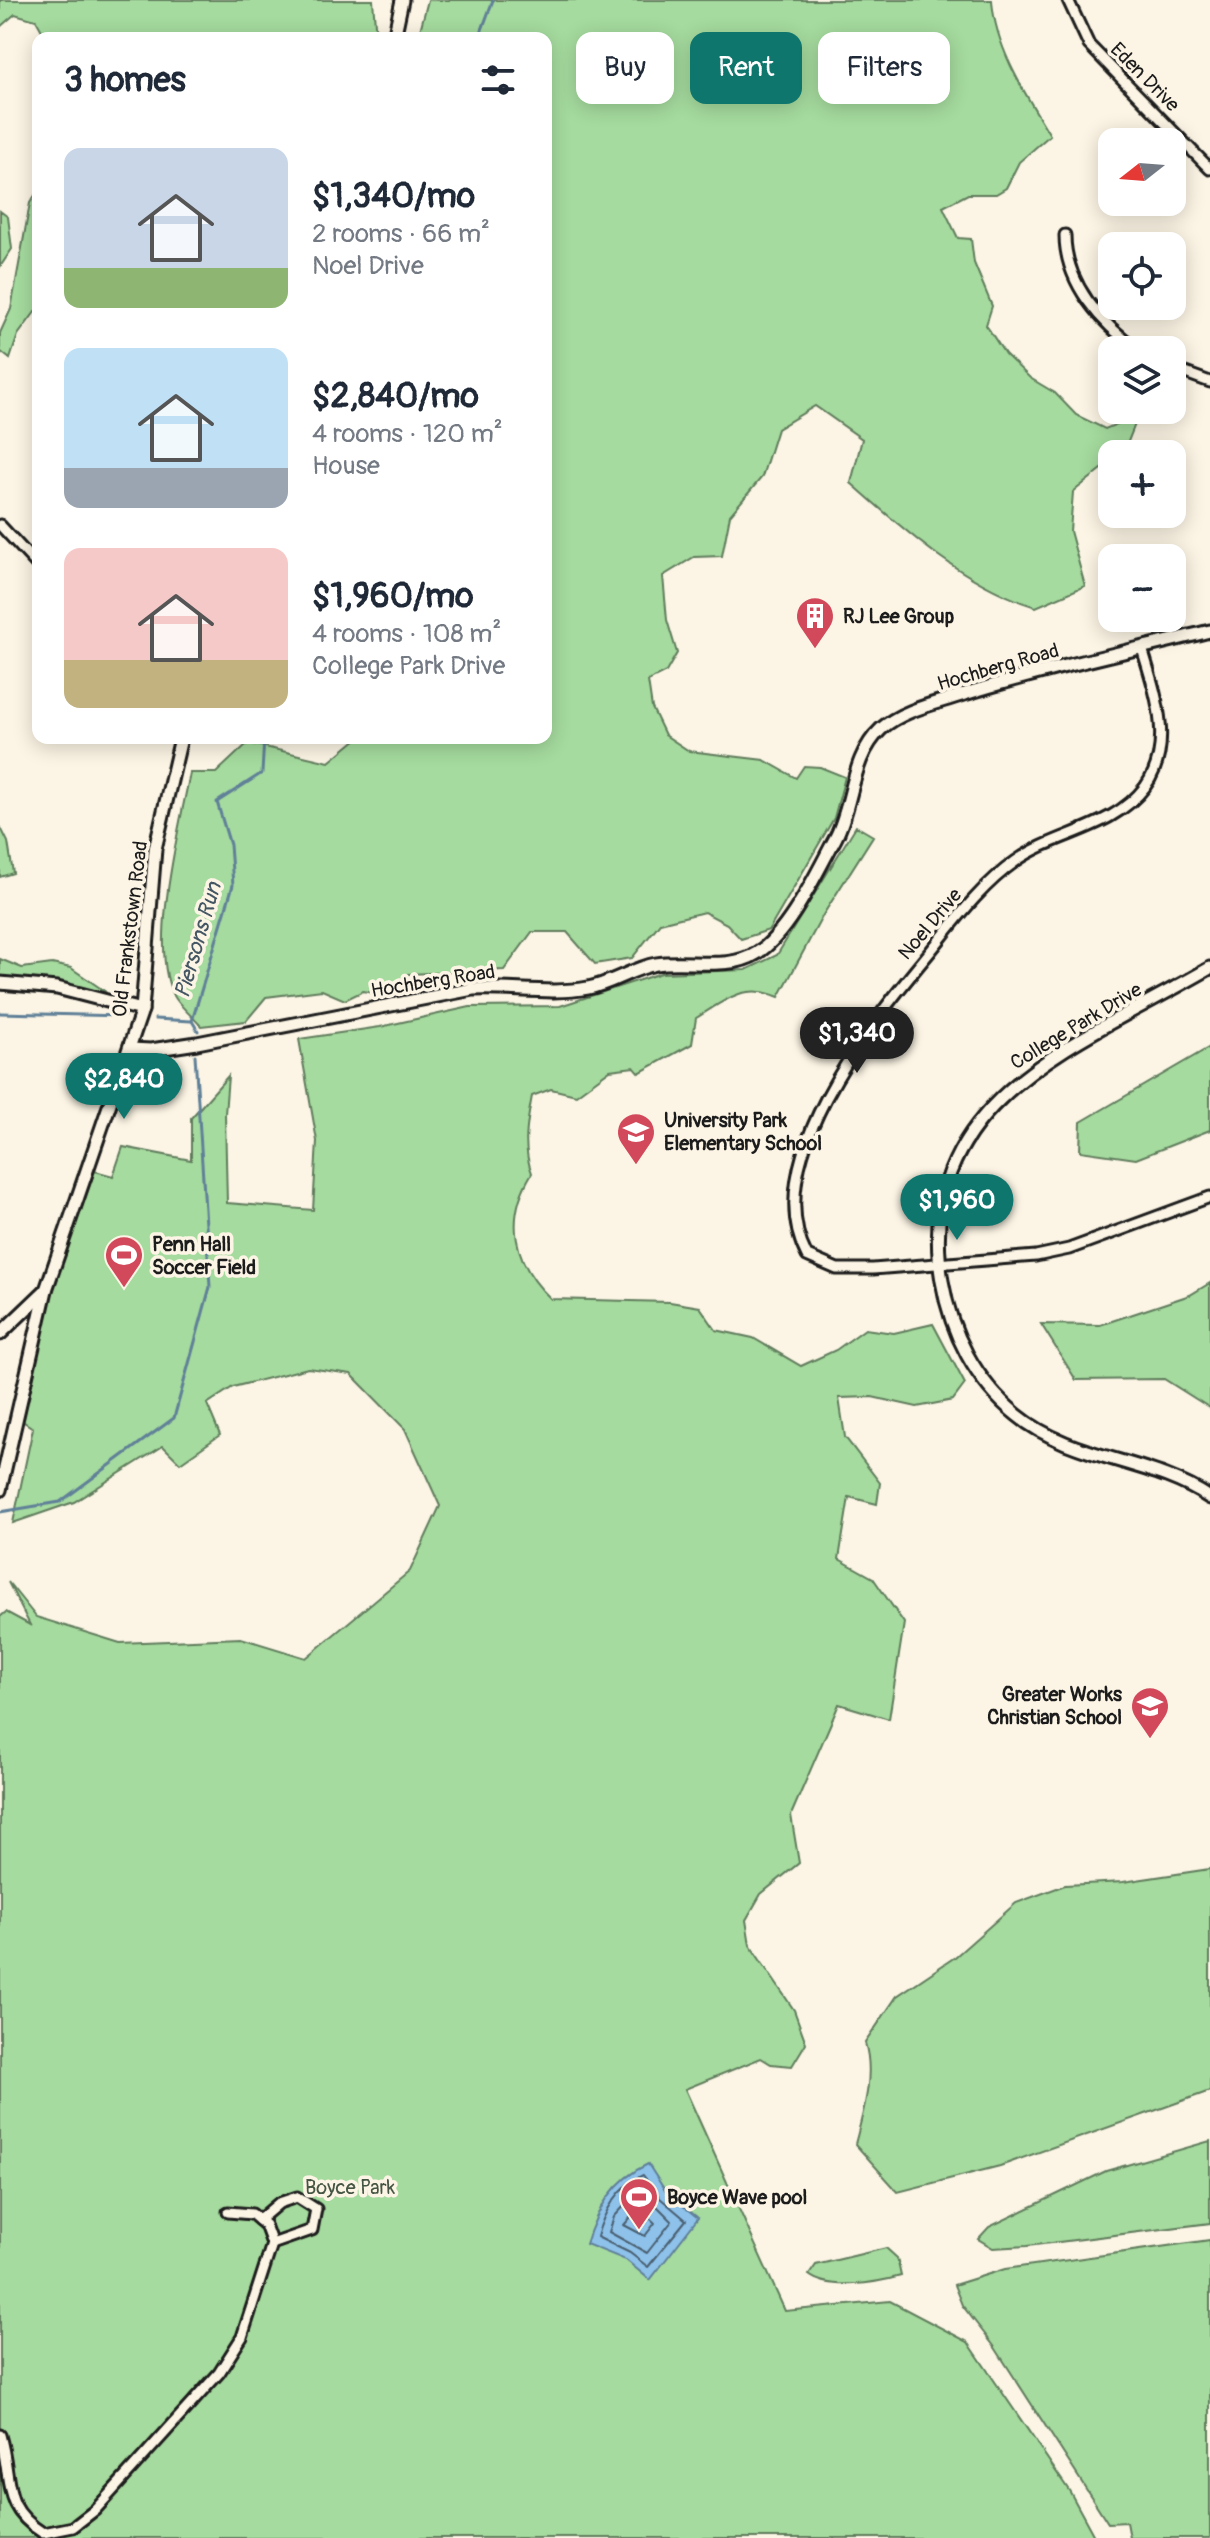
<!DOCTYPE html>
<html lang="en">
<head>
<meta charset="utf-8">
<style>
  body { margin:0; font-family:Pangolin,sans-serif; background:#f2f2f3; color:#1f2937; height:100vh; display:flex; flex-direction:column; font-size:30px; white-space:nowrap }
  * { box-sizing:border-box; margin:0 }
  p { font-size:26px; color:#747a83 }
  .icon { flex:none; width:44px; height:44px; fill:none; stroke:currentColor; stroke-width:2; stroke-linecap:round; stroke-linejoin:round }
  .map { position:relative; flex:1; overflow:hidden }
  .drawer { position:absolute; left:32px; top:32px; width:520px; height:712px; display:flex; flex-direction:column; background:#fff; border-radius:16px; box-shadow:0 4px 20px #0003 }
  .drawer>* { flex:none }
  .hud { position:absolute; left:576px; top:32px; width:514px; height:72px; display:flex; gap:16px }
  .needle { width:52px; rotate:253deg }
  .fabs { position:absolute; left:1098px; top:128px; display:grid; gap:16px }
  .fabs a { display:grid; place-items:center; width:88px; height:88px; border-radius:16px; background:#fff; box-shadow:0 4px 20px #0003; font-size:40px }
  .price { position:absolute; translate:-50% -68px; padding:0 18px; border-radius:28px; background:#0f766e; color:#fff; font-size:26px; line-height:52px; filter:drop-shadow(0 2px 4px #0008) }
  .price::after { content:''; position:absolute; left:50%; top:48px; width:24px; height:18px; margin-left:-12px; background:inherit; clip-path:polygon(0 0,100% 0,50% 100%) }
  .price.selected { background:#222; color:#fff }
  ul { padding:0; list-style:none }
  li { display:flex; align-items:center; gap:24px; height:200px; padding:0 32px }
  li span { display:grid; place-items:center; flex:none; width:224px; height:160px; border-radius:16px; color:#555 }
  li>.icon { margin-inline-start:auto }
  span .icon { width:96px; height:96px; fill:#fffc; stroke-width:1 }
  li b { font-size:34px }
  h2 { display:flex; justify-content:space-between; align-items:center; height:96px; padding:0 32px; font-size:34px }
  .chip { padding:0 28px; border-radius:16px; background:#fff; box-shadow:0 4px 20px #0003; font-size:28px; line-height:72px }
  .chip.selected { background:#0f766e; color:#fff }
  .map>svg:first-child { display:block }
  .green { fill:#a5db9e; stroke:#607c5d; stroke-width:2 }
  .water { fill:#8ec2eb; stroke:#608098; stroke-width:2 }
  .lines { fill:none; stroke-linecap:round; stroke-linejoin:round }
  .shore { stroke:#4a5e6f; stroke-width:2 }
  .stream { stroke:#608098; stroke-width:3 }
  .minor-casing { stroke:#1c1c1c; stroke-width:15 }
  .tertiary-casing { stroke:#1c1c1c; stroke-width:17 }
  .minor { stroke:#fcf5e5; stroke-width:9 }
  .tertiary { stroke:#fcf5e5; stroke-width:11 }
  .labels { text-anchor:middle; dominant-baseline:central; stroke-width:7; stroke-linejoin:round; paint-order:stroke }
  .street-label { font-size:20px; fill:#1c1c1c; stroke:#fcf5e5 }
  .poi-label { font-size:20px; font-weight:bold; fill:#1c1c1c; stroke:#fcf5e5; text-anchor:start }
  .park-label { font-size:20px; fill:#455543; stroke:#fcf5e5 }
  .water-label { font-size:22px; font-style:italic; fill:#445664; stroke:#fcf5e5 }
</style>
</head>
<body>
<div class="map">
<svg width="1210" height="2538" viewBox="0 0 1210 2538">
  <rect width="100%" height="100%" fill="#fcf5e5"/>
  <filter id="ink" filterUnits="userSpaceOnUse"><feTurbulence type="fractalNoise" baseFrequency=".0125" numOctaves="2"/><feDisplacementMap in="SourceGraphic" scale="16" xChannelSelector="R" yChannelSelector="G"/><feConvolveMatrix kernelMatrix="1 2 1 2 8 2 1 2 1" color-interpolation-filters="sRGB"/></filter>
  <g filter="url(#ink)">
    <g class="green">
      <path d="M0 0H373L376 38H46L36 20 15 14 0 27Z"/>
      <path d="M428 0H992C995 48 1026 95 1050 135L1019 162 1006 188 996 194H968L943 207 958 238 971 239 974 263 992 306 986 325 1005 354 1030 378 1055 393 1076 415 1105 429 1124 421 1135 424 1123 454H1112V461L1073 492 1070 531 1085 586 1036 607C965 585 906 532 851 483L862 439 815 406 777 429 762 477 730 515 722 556 694 557 663 576 667 620 677 653 666 672 648 681 652 708 665 735 689 751 764 760 796 778 804 766 820 767 845 777 834 818 769 930 741 939 727 924 704 912 660 923 632 958 595 964 567 932H532L504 970 408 974 384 995 363 991 345 1000 322 990 266 997 246 1021 201 1026C193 1017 183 1009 176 999 146 955 180 825 190 773H216L248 743 329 762 358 738H546V38H418Z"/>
      <path d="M38 191V308L18 335 10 359 0 351V333L11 309 30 203Z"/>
      <path d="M0 211 8 217 12 249 0 267Z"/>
      <path d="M0 826 8 842 13 873 0 877Z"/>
      <path d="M856 826 873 836 823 915 779 997C744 982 726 1000 696 1018L692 1044 639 1073 634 1067 610 1070 576 1095 551 1089 532 1096C527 1123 522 1147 532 1173 504 1218 513 1263 551 1299L670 1302 700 1307 716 1330 753 1338 801 1366 836 1350 865 1329 894 1333 933 1324 965 1384 953 1400 917 1407 872 1397 839 1398 845 1437 880 1483 877 1504 849 1497 839 1559 873 1578 904 1623 889 1719 839 1704 791 1815 799 1863 761 1894 746 1920 750 1945 794 2010 806 2043 792 2066 771 2064 761 2058 685 2089 785 2311 890 2301 968 2342 1070 2492 1095 2538H0V1617L6 1612 30 1625 8 1582 36 1617 120 1643 241 1638 306 1658 410 1571 440 1506 405 1429 351 1374 308 1368 233 1387 207 1404 220 1435 180 1463 163 1446 74 1502 13 1523 33 1428 21 1420 51 1292 95 1171 113 1176 123 1147 191 1160V1118L228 1076 225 1114 227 1203 313 1210 317 1141 299 1039 380 1027 470 1007 560 1006 661 973 746 970 777 955Z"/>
      <path d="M0 959 22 968 52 964 71 968 106 992 0 977Z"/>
      <path d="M1210 1047V1130L1136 1159 1080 1151 1081 1122Z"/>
      <path d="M1210 1283V1408L1164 1379 1076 1380 1041 1324 1100 1325 1190 1295Z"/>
      <path d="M1210 1869V2091L1000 2166 898 2192 855 2144C863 2113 875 2075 865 2043L897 1996 955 1957 1016 1903 1065 1885 1123 1882Z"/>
      <path d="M1210 2141V2223L1027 2246 993 2248 978 2239 989 2227 1106 2171Z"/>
      <path d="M1210 2240V2538H1130L1127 2522 1108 2523 994 2346 962 2305 954 2285 1005 2269Z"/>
      <path d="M886 2248 897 2258 901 2276C876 2283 830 2291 809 2275L816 2265Z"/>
    </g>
    <path class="water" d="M648 2164 666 2192 698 2218 650 2280 626 2260 586 2244C597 2209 613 2180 648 2164Z"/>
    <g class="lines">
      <g class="shore">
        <path d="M643 2175 660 2198 686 2220 648 2267 630 2253 597 2237C603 2213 619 2185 643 2175Z"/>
        <path d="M640 2189 672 2221 647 2253 609 2232 614 2217Z"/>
        <path d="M639 2208 655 2223 645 2236 624 2225Z"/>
      </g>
      <g class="stream">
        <path d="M479 38 493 0"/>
        <path d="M0 1013 124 1016"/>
        <path d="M155 1019 191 1021"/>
        <path d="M198 1031 192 1021 233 885 230 845 217 802 262 773 264 738"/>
        <path d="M0 1512 60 1502 174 1418 210 1287 195 1055"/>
      </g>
      <g class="minor-casing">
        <g id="minor">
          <path d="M1068 0 1089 45 1210 169"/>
          <path d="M1065 235C1065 283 1101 324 1139 350"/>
          <path d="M1172 368 1210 382"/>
          <path d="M0 525 38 566"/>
          <path d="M1142 648C1155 692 1175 745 1145 787 1113 829 1057 832 1016 861 979 887 953 924 925 958 868 1027 758 1163 807 1256L837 1269H873L1036 1256 1069 1249 1210 1197"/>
          <path d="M259 2220 279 2203 297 2197 316 2209 312 2230 272 2244"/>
          <path d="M0 2435C13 2481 0 2506 43 2533L73 2527 95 2510 219 2373 242 2337 272 2244 265 2225 252 2214 228 2212"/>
        </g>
      </g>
      <g class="tertiary-casing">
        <g id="tertiary">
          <path d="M394 38 402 0"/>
          <path d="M1210 968C1084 1042 911 1098 942 1281 951 1333 975 1381 1017 1415 1073 1461 1151 1458 1210 1498"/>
          <path d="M0 983 57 988 142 1010"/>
          <path d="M130 1049 151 1050 197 1043 473 989C511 987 551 995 588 988 611 984 633 968 656 964 688 959 729 971 757 953 789 933 817 872 835 839 854 804 850 758 881 729 901 711 933 704 958 696 1041 670 1126 652 1210 631"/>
          <path d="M0 1334 46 1290"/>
          <path d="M0 1490 46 1290 142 1010 155 849 181 738"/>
        </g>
      </g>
      <use href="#minor" class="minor"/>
      <use href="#tertiary" class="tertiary"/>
    </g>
  </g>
  <defs>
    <g id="building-pin" transform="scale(2)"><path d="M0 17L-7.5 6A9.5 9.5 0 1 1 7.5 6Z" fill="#d1495b" stroke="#fcf5e5"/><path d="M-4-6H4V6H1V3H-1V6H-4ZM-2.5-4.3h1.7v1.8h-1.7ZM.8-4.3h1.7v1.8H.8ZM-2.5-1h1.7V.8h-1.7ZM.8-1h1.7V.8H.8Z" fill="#fff"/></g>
    <g id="school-pin" transform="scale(2)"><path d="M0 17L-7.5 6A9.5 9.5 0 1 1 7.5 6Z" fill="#d1495b" stroke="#fcf5e5"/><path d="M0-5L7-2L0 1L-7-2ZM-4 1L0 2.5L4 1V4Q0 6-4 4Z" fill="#fff"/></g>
    <g id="stadium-pin" transform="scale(2)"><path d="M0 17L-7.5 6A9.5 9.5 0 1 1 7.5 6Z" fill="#d1495b" stroke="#fcf5e5"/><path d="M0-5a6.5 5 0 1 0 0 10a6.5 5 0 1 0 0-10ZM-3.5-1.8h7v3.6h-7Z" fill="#fff"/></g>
  </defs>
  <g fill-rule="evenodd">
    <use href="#building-pin" x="815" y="616"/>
    <use href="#school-pin" x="636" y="1132"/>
    <use href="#stadium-pin" x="124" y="1255"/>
    <use href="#school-pin" x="1150" y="1706"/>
    <use href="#stadium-pin" x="639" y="2197"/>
  </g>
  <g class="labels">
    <g class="street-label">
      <text transform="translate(1145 77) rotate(45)">Eden Drive</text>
      <text transform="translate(998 667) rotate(-16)">Hochberg Road</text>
      <text transform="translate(930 924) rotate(-50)">Noel Drive</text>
      <text transform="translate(130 929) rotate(-83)">Old Frankstown Road</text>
      <text transform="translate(433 981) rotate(-9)">Hochberg Road</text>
      <text transform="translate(1076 1026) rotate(-31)">College Park Drive</text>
    </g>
    <g class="poi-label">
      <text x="843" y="616">RJ Lee Group</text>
      <text x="664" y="1120">University Park<tspan x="664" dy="23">Elementary School</tspan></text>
      <text x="152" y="1244">Penn Hall<tspan x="152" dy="23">Soccer Field</tspan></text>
      <text x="1122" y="1694" text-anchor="end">Greater Works<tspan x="1122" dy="23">Christian School</tspan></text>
      <text x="667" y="2197">Boyce Wave pool</text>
    </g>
    <g class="park-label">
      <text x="350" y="2187">Boyce Park</text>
    </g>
    <g class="water-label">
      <text transform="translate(198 940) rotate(-74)">Piersons Run</text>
    </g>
  </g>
</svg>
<div class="fabs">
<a><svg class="needle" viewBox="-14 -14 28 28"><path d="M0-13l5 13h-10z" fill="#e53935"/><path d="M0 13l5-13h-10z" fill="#747a83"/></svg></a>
<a><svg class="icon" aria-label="locate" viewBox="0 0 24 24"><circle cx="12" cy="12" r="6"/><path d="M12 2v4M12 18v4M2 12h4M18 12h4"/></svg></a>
<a><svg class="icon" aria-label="layers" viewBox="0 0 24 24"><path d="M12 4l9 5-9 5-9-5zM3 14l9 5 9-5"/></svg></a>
<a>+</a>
<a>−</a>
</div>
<b class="price selected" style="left:857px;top:1075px">$1,340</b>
<b class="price" style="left:124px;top:1121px">$2,840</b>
<b class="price" style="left:957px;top:1242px">$1,960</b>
<div class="hud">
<a class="chip">Buy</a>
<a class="chip selected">Rent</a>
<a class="chip">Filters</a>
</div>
<section class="drawer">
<h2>3 homes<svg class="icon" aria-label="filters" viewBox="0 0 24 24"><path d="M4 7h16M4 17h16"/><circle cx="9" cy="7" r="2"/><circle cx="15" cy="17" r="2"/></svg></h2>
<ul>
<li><span style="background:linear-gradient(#c9d6e8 75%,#8fb573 0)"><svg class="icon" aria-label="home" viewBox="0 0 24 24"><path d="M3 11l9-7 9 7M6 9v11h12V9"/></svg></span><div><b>$1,340/mo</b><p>2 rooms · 66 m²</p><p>Noel Drive</p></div></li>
<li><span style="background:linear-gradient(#bfe0f5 75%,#9aa5b1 0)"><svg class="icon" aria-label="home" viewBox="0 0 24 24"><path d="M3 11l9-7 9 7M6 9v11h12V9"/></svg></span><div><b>$2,840/mo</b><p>4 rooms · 120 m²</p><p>House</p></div></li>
<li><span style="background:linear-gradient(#f6c9c9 70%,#c2b280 0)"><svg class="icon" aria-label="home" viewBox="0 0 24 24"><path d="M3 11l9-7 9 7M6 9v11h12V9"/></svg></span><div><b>$1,960/mo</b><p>4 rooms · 108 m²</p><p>College Park Drive</p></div></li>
</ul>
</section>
</div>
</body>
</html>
